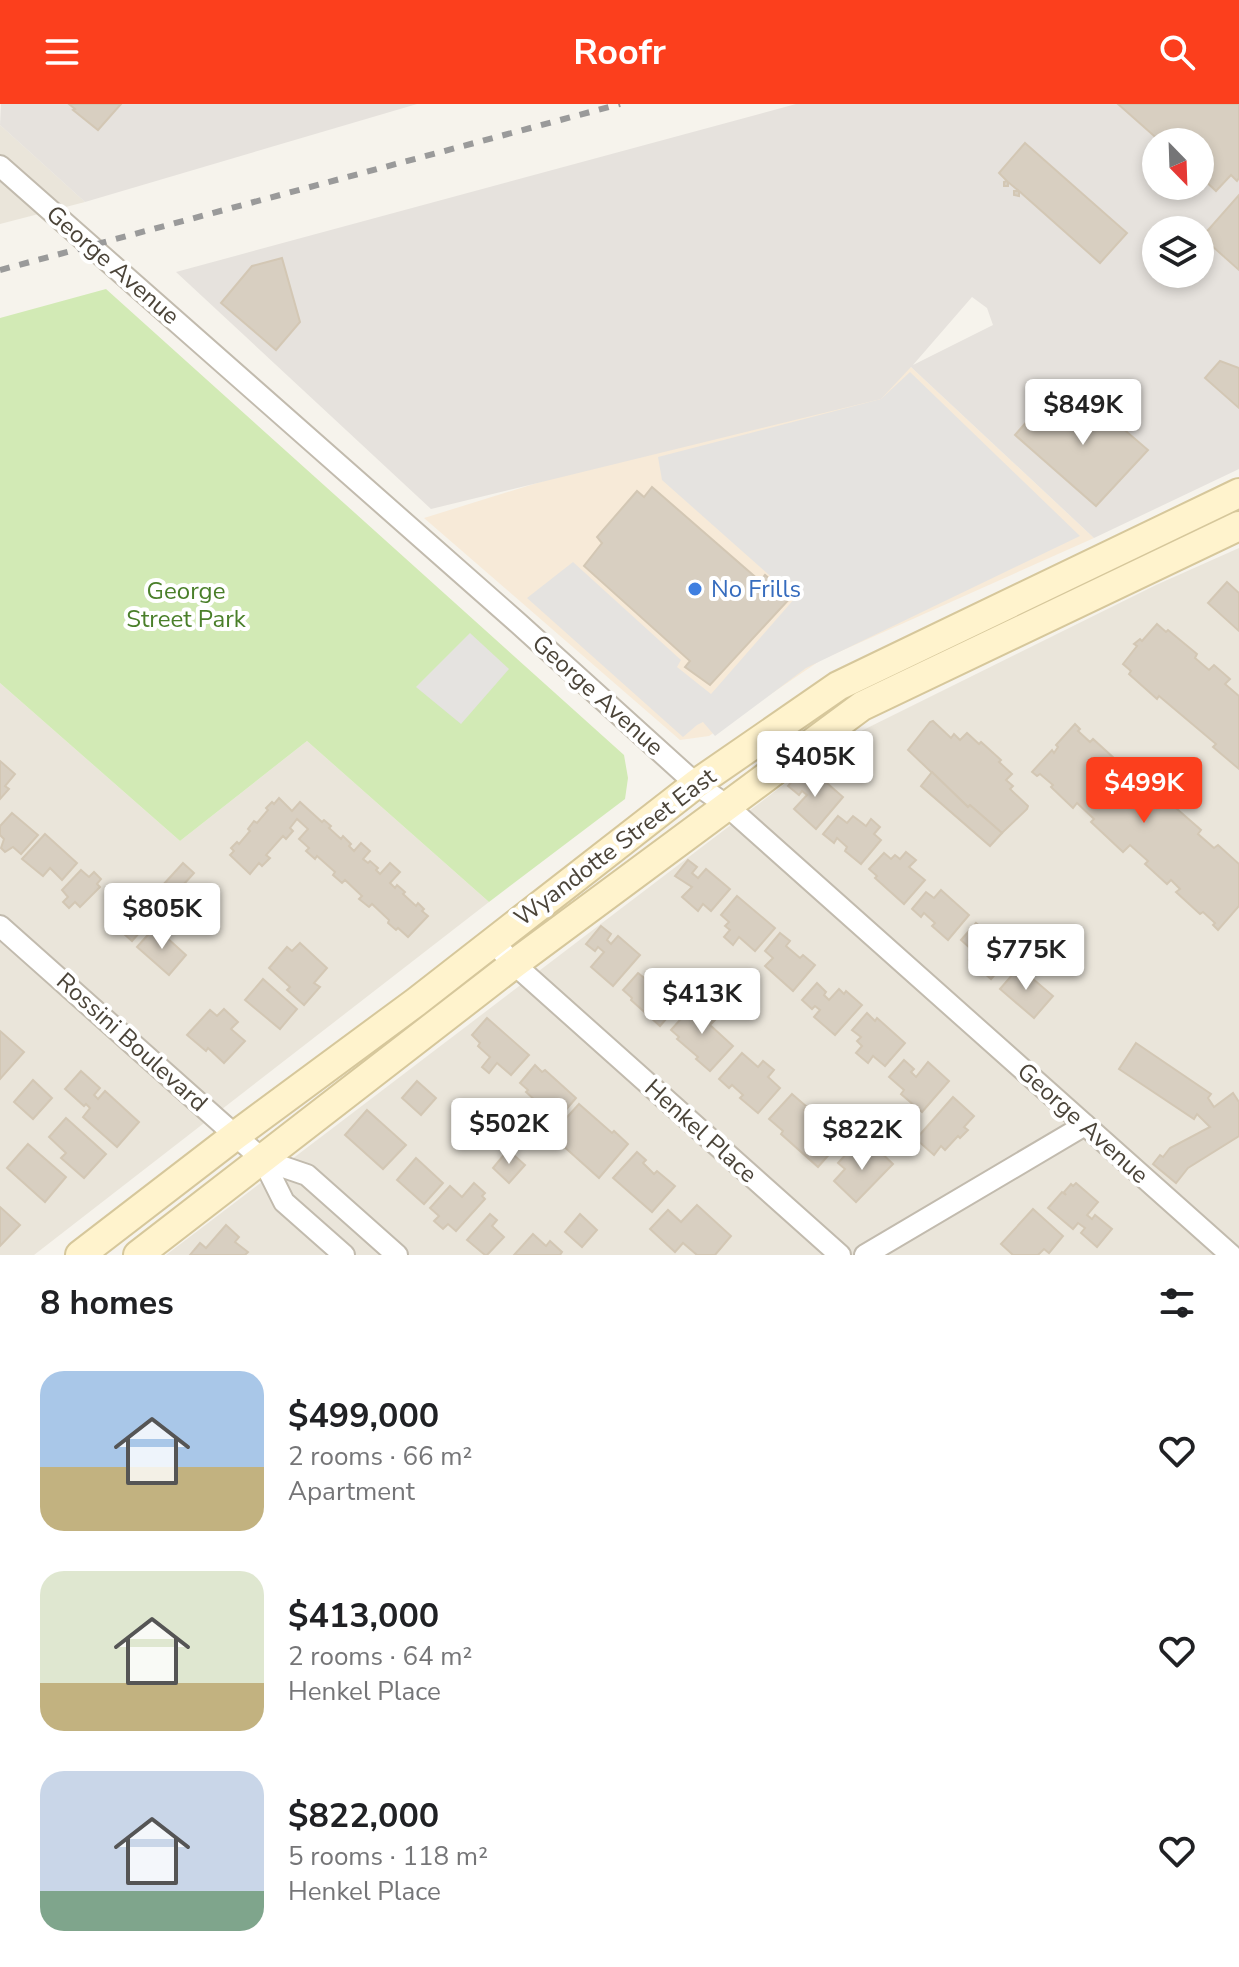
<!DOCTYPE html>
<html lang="en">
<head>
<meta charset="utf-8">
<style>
  body { margin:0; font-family:"Nunito Sans",sans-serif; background:#f6f6f6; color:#202124; height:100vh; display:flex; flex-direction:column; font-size:30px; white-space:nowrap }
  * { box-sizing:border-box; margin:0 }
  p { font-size:26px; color:#757577 }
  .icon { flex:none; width:44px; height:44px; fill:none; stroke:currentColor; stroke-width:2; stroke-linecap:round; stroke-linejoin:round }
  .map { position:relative; height:1151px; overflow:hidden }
  .panel { display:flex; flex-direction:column; background:#fff; flex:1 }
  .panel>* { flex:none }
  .needle { width:52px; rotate:157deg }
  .tools { position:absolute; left:1142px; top:24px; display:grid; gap:16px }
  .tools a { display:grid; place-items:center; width:72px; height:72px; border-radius:50%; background:#fff; box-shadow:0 4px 12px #0003; font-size:40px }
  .price { position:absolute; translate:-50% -68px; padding:0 18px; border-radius:8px; background:#fff; color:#222; font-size:26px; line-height:52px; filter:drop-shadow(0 2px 4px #0008) }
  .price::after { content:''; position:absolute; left:50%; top:48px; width:24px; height:18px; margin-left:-12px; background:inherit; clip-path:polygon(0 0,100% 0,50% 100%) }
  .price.selected { background:#fc3f1d; color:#fff }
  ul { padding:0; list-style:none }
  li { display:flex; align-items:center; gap:24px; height:200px; padding:0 40px }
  li span { display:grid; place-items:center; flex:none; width:224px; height:160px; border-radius:24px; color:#555 }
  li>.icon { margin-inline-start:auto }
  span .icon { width:96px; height:96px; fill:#fffc; stroke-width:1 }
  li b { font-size:34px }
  h2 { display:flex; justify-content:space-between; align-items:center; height:96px; padding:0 40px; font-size:34px }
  header { display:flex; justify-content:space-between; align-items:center; height:104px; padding:0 40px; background:#fc3f1d; color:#fff; font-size:36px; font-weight:700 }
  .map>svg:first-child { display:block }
  .residential { fill:#eae5da }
  .commercial { fill:#f7ead8 }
  .industrial { fill:#e6e2dd; fill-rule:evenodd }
  .green { fill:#d2eab5 }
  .parking { fill:#e5e3e0 }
  .building { fill:#d8cfc1; stroke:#d3c7b4; stroke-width:2 }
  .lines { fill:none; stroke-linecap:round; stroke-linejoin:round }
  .street-casing { stroke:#c2bbae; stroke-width:24 }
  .secondary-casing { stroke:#d6c79b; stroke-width:32 }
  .street { stroke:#fff; stroke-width:20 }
  .secondary { stroke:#fff3cd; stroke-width:28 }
  .rail { stroke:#9a9a9a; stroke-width:6; stroke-dasharray:10 10; stroke-linecap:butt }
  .shop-dot { fill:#3f7fe0; stroke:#fff; stroke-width:3 }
  .labels { text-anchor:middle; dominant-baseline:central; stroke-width:8; stroke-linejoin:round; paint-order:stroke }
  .street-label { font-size:24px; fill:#4b4439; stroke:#fff }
  .shop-label { font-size:24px; fill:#366cbe; stroke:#fff; text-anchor:start }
  .park-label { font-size:24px; fill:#4a7f2a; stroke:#fff }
</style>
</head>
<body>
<header><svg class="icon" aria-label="menu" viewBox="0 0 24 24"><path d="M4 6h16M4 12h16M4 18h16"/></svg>Roofr<svg class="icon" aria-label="search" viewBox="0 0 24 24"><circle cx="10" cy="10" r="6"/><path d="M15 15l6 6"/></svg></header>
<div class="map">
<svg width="1239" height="1151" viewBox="0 0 1239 1151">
  <rect width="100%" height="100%" fill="#f6f3ec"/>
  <g class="residential">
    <path d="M0 21 85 98 0 120Z"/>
    <path d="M1239 444V1151H166L841 637 1156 481Z"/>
    <path d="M0 579 180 737 307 637 489 798 34 1151H0Z"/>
  </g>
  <path class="commercial" d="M911 263 1094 434 821 556 709 632 680 636 424 414Z"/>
  <g class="industrial">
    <path d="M1 0H417L85 98 0 21Z"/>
    <path d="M796 0H1239V365L1094 434 911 263 881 295 431 405 176 168ZM1156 38H1200V82H1156ZM1156 126H1200V170H1156ZM972 193 987 204 993 221 913 261Z"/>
  </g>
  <path class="green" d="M106 185 624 651 628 674 625 695 489 798 307 637 180 737 0 579V214Z"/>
  <g class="parking">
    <path d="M910 268 1080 432 806 564 715 632 703 618 697 621 683 633 527 494 573 458 681 556 677 563 711 590 795 494 662 376 658 353 881 295Z"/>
    <path d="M470 529 509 565 461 620 416 583Z"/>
  </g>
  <g class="building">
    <path d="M69 0H121L98 26 73 6 75 5Z"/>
    <path d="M1118 0H1239V74L1237 77 1231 71 1216 87 1200 72V38H1161Z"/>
    <path d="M1025 39 1127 129 1100 159 1019 87V92L1014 91V87H1019L1008 78V82H1004V78L1007 77 999 69Z"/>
    <path d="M1239 91V166L1202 133Z"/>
    <path d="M282 154 300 218 276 246 221 199 252 162Z"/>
    <path d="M1220 257 1239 264V304L1205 274Z"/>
    <path d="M1092 298 1148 346 1096 402 1015 331 1036 307Z"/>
    <path d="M652 383 760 477 765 471 791 493 710 581 685 563 690 557 584 462 602 439 597 433 637 387 644 393Z"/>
    <path d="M1227 478 1239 489V527L1208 499Z"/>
    <path d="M1157 520 1166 528 1168 526 1197 550 1195 554 1209 566 1214 561 1230 575 1225 580 1239 592V665L1213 643 1216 640 1159 592 1157 595 1129 570 1131 567 1123 560 1137 542 1134 540 1140 535 1142 537Z"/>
    <path d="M933 617 951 634 954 630 960 636 967 629 979 640 981 638 1001 656 999 658 1012 670 1006 676 1013 682 1010 685 1028 702 1027 705 1002 729 970 701 968 703 908 646 930 618Z"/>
    <path d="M1075 620 1080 625 1078 627 1090 638 1093 635 1116 656 1113 660 1129 674 1132 671 1165 700 1168 697 1201 726 1198 730 1214 744 1218 741 1239 760V802L1218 826 1213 821 1215 819 1203 808 1200 810 1176 788 1180 785 1171 776 1167 780 1145 760 1148 757 1130 741 1123 748 1091 718 1094 715 1077 699 1073 704 1051 683 1053 681 1040 670 1037 672 1032 668 1052 646 1054 649 1058 643 1056 641Z"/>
    <path d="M0 657 15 670 5 682 9 685 0 695Z"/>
    <path d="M803 665 814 674 809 679 814 682 821 674 843 693 816 725 794 705 807 691 802 687 799 691 788 682Z"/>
    <path d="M932 668 968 703 970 701 1002 729 990 742 921 682Z"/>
    <path d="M279 694 292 707 300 698 322 718 324 716 331 722 329 724 341 735 343 732 351 740 349 742 354 747 361 739 370 747 363 755 368 759 370 757 378 764 376 766 380 770 390 759 400 768 390 779 395 784 397 781 405 788 403 790 416 802 418 799 424 805 422 807 428 812 408 833 398 824 396 826 388 819 389 816 372 800 369 803 359 795 362 792 345 776 342 779 333 771 335 768 317 752 315 755 306 747 309 744 299 735 308 725 297 715 290 724 293 727 286 735 283 732 266 751 270 754 262 762 259 759 250 770 230 751 234 747 231 744 237 738 239 740 250 727 248 725 254 717 257 719 268 706 266 704 272 698 274 700Z"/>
    <path d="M12 709 38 731 21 750 13 743 5 748 1 744 4 735 0 731V722Z"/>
    <path d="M838 712 847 719 853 712 866 722 871 715 880 723 874 730 881 736 861 760 845 747 847 743 837 734 834 739 823 730Z"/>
    <path d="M45 730 77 759 62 776 50 764 43 772 22 755Z"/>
    <path d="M906 748 916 756 909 763 925 776 904 800 875 774 877 772 869 765 884 749 891 755 895 751 900 755Z"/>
    <path d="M688 756 697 763 692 769 698 774 706 765 730 785 711 807 703 800 698 807 682 793 692 783 675 772Z"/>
    <path d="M183 759 194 769 163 803 152 793Z"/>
    <path d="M81 766 89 773 94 768 101 775 97 780 100 783 80 803 75 798 69 804 63 798 68 793 62 786Z"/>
    <path d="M941 786 969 811 948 836 932 822 935 819 924 809 921 813 912 805 926 788 934 794Z"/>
    <path d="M125 788 131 793 133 791 155 811 132 837 115 822 113 818 119 811 111 804Z"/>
    <path d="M737 792 775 824 755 847 739 833 733 841 724 833 730 826 725 822 729 818 721 811Z"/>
    <path d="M976 819 986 827 982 832 986 836 998 822 1020 842 991 875 969 856 979 844 975 840 971 845 961 836Z"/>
    <path d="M601 822 611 830 607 836 611 840 618 832 640 851 613 882 591 863 604 848 598 843 595 847 586 840Z"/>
    <path d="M155 823 186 851 169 871 137 843Z"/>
    <path d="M780 829 790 837 786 842 800 854 803 851 815 861 793 887 765 862 773 854 765 847Z"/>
    <path d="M300 839 327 864 314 879 320 883 304 901 287 886 290 883 269 864 287 843 292 847Z"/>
    <path d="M1019 863 1053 892 1034 914 1000 885Z"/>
    <path d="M638 869 647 876 650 873 656 878 663 870 671 876 663 884 680 899 660 922 631 896 632 894 623 886Z"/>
    <path d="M263 875 297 905 280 925 245 896Z"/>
    <path d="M817 879 826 888 824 891 829 896 839 885 844 890 846 887 862 901 835 931 814 913 820 906 815 902 812 905 802 896Z"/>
    <path d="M697 897 717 914 710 921 733 942 710 967 696 955 698 953 677 935 679 933 671 926Z"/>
    <path d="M224 905 238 918 231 925 245 937 224 959 208 944 206 947 187 931 210 906 217 912Z"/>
    <path d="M867 909 875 917 877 914 905 939 885 962 873 952 868 959 856 949 862 942 857 937 861 933 852 926Z"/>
    <path d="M487 914 529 951 511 971 497 959 489 969 482 963 490 953 478 942 480 939 472 931Z"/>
    <path d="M0 927 24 948 0 975Z"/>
    <path d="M1136 939 1211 990 1208 994 1214 1003 1233 989 1239 998V1032L1188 1064 1176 1079 1153 1060 1160 1051 1163 1053 1170 1044 1210 1023 1197 1010 1194 1015 1119 965Z"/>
    <path d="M742 949 758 963 763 957 774 966 768 973 780 984 758 1009 740 994 743 991 732 981 729 984 719 975Z"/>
    <path d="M904 956 914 965 911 968 916 973 928 958 949 977 922 1008 901 990 904 986 889 973Z"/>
    <path d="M535 961 542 968 545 966 576 994 557 1016 526 988 528 986 520 979Z"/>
    <path d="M81 967 100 984 94 991 98 995 105 987 139 1018 117 1043 83 1013 90 1004 86 1000 84 1002 65 985Z"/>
    <path d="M33 976 52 994 33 1015 14 998Z"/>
    <path d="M417 977 436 994 421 1011 402 994Z"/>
    <path d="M792 990 807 1003 804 1006 840 1038 818 1063 781 1030 783 1027 769 1015Z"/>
    <path d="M953 993 974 1012 964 1023 968 1026 960 1034 958 1032 945 1046 941 1042 934 1051 916 1035Z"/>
    <path d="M579 1000 612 1029 614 1027 628 1040 599 1074 551 1031Z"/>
    <path d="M367 1006 406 1041 383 1065 345 1031Z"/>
    <path d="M66 1014 106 1050 84 1074 61 1054 66 1049 49 1033Z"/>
    <path d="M28 1040 66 1073 45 1098 7 1064Z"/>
    <path d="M874 1042 893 1060 856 1098 834 1077 845 1065 838 1059 849 1047 856 1053 862 1046 866 1050Z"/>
    <path d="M508 1046 525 1061 509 1079 493 1064Z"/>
    <path d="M637 1048 646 1056 643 1059 654 1070 657 1067 675 1082 652 1108 613 1074Z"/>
    <path d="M416 1054 443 1079 424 1100 397 1076Z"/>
    <path d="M474 1079 485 1089 482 1092 485 1095 456 1127 448 1120 443 1125 434 1117 439 1112 430 1104 450 1082 462 1093Z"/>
    <path d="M1076 1079 1098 1098 1087 1111 1092 1115 1095 1111 1112 1125 1097 1143 1081 1129 1085 1124 1078 1119 1073 1125 1048 1104 1062 1088 1066 1091 1064 1088 1071 1080 1073 1082Z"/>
    <path d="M697 1101 731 1132 715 1151H697L683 1139 675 1148 650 1125 668 1106 681 1118Z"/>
    <path d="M0 1103 20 1121 0 1142Z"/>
    <path d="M1033 1105 1063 1132 1049 1149 1044 1145 1038 1151H1013L1001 1140Z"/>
    <path d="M490 1110 497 1116 492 1122 504 1133 487 1151H485L467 1136Z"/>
    <path d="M580 1110 597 1126 582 1143 565 1128Z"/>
    <path d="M226 1121 239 1133 235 1138 248 1148 245 1151H190L200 1139 206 1144Z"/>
    <path d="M533 1130 546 1142 550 1137 562 1148 560 1151H514Z"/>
  </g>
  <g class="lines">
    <g class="street-casing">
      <g id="street">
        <path d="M0 62 518 519 696 680 726 701 1231 1151"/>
        <path d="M0 822 263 1056 284 1098 344 1151"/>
        <path d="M492 837 514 860 840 1151"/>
        <path d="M263 1056 307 1071 397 1151"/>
        <path d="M865 1151 1085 1021"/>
      </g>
    </g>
    <g class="secondary-casing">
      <g id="secondary">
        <path d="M80 1151 236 1031 416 898 696 680 838 582 1239 389"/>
        <path d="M138 1151 514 860 862 602 1239 422"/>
      </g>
    </g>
    <use href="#street" class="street"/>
    <use href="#secondary" class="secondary"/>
    <path class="rail" d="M0 166 620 0"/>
  </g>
  <circle class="shop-dot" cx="695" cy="485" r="8"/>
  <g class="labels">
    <g class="street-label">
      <text transform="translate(113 161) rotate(41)">George Avenue</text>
      <text transform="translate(598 591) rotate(42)">George Avenue</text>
      <text transform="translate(615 743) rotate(-37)">Wyandotte Street East</text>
      <text transform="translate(132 938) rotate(42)">Rossini Boulevard</text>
      <text transform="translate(1083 1019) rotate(42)">George Avenue</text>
      <text transform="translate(701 1027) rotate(42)">Henkel Place</text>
    </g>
    <g class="shop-label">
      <text x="711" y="485">No Frills</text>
    </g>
    <g class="park-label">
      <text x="186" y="487">George<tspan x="186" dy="28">Street Park</tspan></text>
    </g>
  </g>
</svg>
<div class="tools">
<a><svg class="needle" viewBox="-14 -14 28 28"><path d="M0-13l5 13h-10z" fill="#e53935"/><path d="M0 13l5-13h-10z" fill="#757577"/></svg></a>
<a><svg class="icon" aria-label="layers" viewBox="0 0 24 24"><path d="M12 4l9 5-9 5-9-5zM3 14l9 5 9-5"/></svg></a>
</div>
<b class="price" style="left:1083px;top:343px">$849K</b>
<b class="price" style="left:815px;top:695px">$405K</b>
<b class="price selected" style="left:1144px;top:721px">$499K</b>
<b class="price" style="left:162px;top:847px">$805K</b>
<b class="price" style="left:1026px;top:888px">$775K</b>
<b class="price" style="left:702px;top:932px">$413K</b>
<b class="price" style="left:509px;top:1062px">$502K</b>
<b class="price" style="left:862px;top:1068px">$822K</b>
</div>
<section class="panel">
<h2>8 homes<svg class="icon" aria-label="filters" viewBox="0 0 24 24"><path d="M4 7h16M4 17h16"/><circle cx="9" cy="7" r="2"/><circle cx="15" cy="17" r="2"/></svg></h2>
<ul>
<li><span style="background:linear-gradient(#a9c7e8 60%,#c2b280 0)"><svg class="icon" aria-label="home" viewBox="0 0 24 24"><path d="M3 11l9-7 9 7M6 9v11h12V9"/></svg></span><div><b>$499,000</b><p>2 rooms · 66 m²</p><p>Apartment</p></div><svg class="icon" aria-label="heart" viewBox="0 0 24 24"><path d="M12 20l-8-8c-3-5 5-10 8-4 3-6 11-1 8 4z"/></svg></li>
<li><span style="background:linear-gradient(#dfe7d0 70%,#c2b280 0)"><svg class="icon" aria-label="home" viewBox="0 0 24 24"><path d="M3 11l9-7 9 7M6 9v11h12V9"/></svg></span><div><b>$413,000</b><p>2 rooms · 64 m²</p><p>Henkel Place</p></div><svg class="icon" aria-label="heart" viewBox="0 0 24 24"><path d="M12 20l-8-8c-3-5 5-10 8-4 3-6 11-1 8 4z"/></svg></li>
<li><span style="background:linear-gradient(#c9d6e8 75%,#7fa58c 0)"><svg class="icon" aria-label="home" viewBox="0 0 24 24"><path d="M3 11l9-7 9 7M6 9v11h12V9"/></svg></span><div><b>$822,000</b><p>5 rooms · 118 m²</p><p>Henkel Place</p></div><svg class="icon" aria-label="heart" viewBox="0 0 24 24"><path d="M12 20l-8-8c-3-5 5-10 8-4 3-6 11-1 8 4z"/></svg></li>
</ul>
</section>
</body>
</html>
